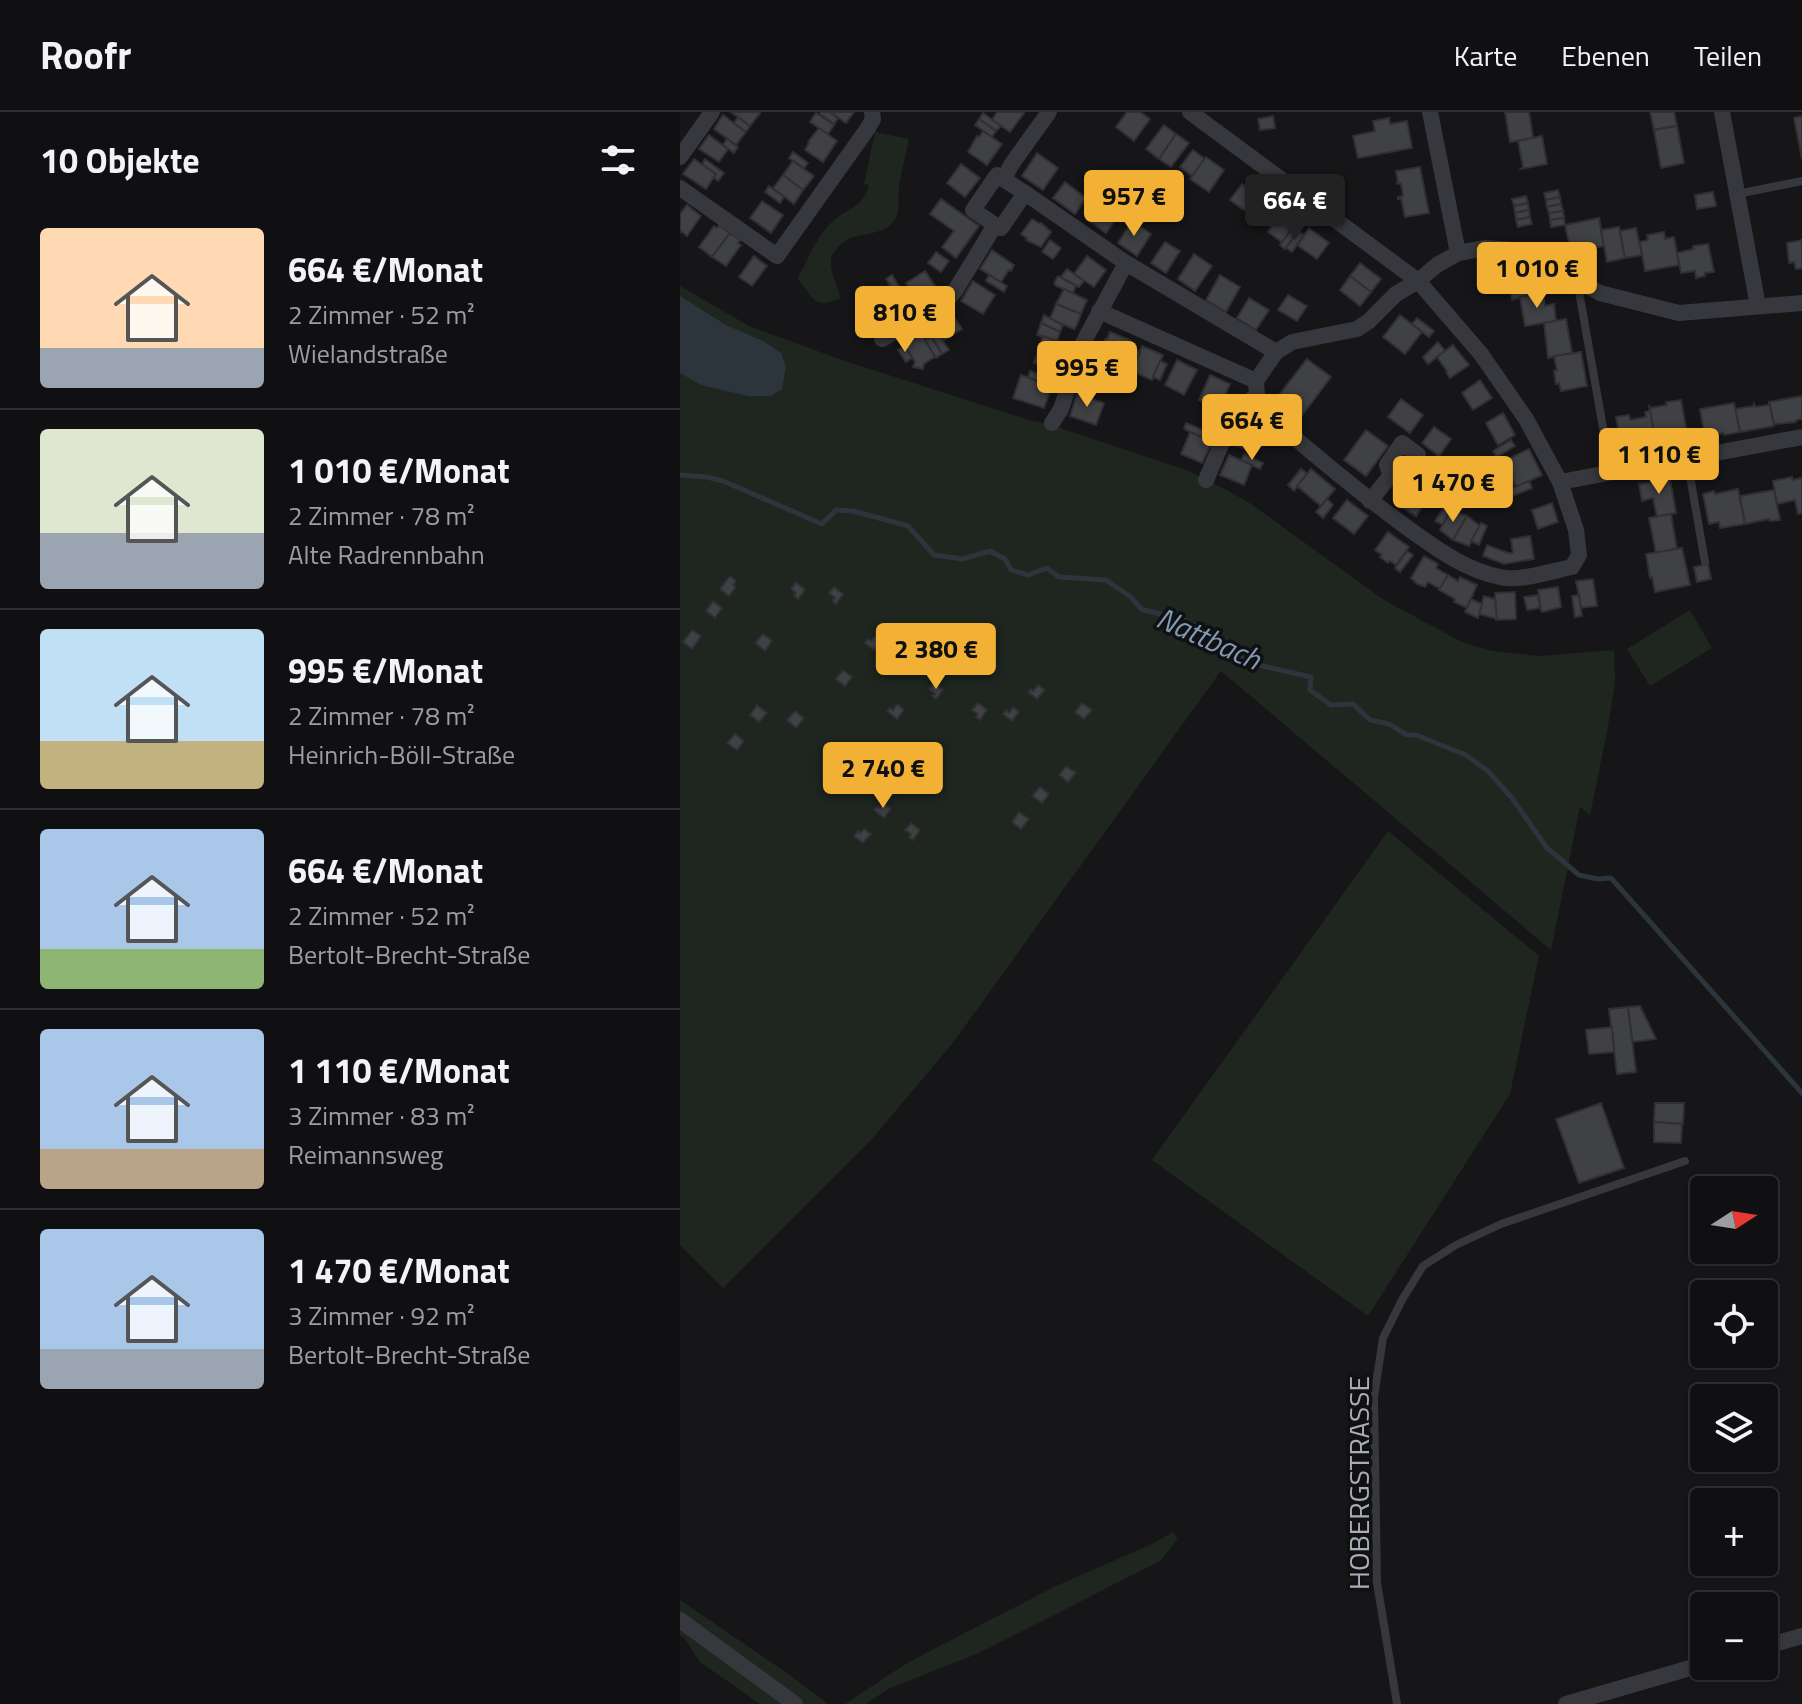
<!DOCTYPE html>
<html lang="de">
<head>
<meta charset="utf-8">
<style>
  body { margin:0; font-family:"Titillium Web",sans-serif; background:#19191b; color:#f1f3f6; height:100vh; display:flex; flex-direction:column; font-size:30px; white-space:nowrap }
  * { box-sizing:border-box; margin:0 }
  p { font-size:26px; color:#9c9d9f }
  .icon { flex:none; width:44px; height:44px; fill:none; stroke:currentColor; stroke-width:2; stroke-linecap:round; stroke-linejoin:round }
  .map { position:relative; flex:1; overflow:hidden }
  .sheet { display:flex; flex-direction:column; background:#101012; width:680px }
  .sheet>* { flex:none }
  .needle { width:52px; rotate:78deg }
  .buttons { position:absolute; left:1010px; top:1064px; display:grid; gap:16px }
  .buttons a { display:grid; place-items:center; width:88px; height:88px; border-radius:8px; background:#101012; box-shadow:0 2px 6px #0004,0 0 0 2px #303032; font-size:40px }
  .price { position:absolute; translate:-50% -68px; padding:0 18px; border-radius:8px; background:#f2b134; color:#111; font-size:26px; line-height:52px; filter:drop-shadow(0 2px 4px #0008) }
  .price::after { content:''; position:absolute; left:50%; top:48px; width:24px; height:18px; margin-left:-12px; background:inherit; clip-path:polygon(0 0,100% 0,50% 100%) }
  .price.current { background:#222; color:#fff }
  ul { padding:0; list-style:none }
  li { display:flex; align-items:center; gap:24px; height:200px; padding:0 40px }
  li+li { border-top:2px solid #303032 }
  li span { display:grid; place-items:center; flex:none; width:224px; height:160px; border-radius:8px; color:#555 }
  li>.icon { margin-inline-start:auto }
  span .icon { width:96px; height:96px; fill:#fffc; stroke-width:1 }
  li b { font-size:34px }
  h2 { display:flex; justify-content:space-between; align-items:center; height:96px; padding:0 40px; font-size:34px }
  header { display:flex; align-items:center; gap:48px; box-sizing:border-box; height:112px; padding:0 40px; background:#101012; border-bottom:2px solid #303032 }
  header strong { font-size:38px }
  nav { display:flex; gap:44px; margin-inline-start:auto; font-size:28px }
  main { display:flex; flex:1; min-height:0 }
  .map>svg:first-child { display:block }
  .green { fill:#1e261f }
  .water { fill:#2c353c }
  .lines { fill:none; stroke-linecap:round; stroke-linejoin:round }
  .stream { stroke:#2c353c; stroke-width:5 }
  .building { fill:#404145; stroke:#303034; stroke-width:2 }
  .service { stroke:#37383d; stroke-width:8 }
  .minor { stroke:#37383d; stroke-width:16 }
  .labels { text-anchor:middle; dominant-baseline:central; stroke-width:7; stroke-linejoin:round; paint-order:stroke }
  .street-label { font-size:28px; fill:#a8adb8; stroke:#111113 }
  .water-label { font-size:30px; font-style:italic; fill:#7f9bb3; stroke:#111113 }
</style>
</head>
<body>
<header>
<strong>Roofr</strong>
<nav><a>Karte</a><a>Ebenen</a><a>Teilen</a></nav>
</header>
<main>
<section class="sheet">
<h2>10 Objekte<svg class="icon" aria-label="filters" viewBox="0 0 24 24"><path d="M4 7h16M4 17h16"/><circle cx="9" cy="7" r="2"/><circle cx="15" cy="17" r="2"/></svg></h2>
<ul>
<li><span style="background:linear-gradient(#ffd9b3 75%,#9aa5b1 0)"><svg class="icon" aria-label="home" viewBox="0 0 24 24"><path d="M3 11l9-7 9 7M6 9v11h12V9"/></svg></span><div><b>664 €/Monat</b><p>2 Zimmer · 52 m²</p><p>Wielandstraße</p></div></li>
<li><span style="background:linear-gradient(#dfe7d0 65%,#9aa5b1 0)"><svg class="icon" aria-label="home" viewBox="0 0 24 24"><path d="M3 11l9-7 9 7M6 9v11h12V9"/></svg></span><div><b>1 010 €/Monat</b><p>2 Zimmer · 78 m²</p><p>Alte Radrennbahn</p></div></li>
<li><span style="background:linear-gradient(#bfe0f5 70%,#c2b280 0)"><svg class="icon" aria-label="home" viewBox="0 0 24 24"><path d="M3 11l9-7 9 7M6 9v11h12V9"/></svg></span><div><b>995 €/Monat</b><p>2 Zimmer · 78 m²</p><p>Heinrich-Böll-Straße</p></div></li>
<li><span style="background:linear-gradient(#a9c7e8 75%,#8fb573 0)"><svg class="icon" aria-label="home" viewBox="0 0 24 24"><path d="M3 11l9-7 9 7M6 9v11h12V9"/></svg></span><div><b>664 €/Monat</b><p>2 Zimmer · 52 m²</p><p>Bertolt-Brecht-Straße</p></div></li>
<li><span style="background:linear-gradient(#a9c7e8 75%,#b9a48a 0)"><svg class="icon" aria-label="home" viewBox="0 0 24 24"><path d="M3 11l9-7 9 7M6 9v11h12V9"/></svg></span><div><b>1 110 €/Monat</b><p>3 Zimmer · 83 m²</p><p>Reimannsweg</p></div></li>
<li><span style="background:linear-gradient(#a9c7e8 75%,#9aa5b1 0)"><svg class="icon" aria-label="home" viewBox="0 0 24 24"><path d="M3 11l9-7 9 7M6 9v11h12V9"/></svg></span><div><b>1 470 €/Monat</b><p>3 Zimmer · 92 m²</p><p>Bertolt-Brecht-Straße</p></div></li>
</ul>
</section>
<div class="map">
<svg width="1122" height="1592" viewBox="0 0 1122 1592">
  <rect width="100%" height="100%" fill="#161618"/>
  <g class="green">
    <path d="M195 20 229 27C226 43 221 60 219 76 217 87 221 98 215 107 202 129 171 115 156 138 152 143 151 144 151 150 150 163 159 174 160 186 133 198 134 186 118 167L119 164C130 145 136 124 153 109 169 95 183 96 189 73L184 72Z"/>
    <path d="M0 174 69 214 159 247 349 308C361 311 372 311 383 317L506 358 545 377 571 392 704 488 784 531 812 539 859 544 934 538 935 571 927 620 910 703 900 695 871 838 541 559 272 932 192 1027 43 1176 0 1133Z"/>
    <path d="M1010 498 1032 536 970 574 947 537Z"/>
    <path d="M708 719 859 844 830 982 688 1204 472 1048Z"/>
    <path d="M493 1420 498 1427 480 1449 299 1541 208 1577 186 1592H165L227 1551 374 1475 472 1432Z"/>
    <path d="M0 1488 107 1561 148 1592H80L20 1550 5 1527 0 1523Z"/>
  </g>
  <path class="water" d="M0 184 46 213 83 229 101 241 106 255 102 277 91 284H68L21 273 0 261Z"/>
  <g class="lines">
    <path class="stream" d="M0 363 27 365 43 369 142 412 156 398 173 399 228 414 254 443 283 447 310 439 325 447 331 458 348 463 367 456 379 465 426 468 451 485 461 497 506 509 525 520 544 539 578 553 631 565 630 578 651 593 673 592 690 608 709 612 727 623H736L786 643 808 659 832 686 867 736 899 763 918 767 931 766 1122 981"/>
  </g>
  <g class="building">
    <path d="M51 0H78L80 1 70 14Z"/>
    <path d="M141 0H150L158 6 154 12 140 2Z"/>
    <path d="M150 0H174L166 11Z"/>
    <path d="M317 0H342L344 1 330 20 312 8Z"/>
    <path d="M447 0H460L470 7 454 29 436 15Z"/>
    <path d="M825 0H849L853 26 830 30Z"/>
    <path d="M970 0H994L997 14 974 18Z"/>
    <path d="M136 1 154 13 148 22 130 10Z"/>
    <path d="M303 1 321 14 316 19 299 7Z"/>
    <path d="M43 3 66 20 56 33 34 17Z"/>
    <path d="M593 4 595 16 580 18 578 7Z"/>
    <path d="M1122 4V47L1114 6Z"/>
    <path d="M58 5 70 14 66 20 54 11Z"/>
    <path d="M709 6 710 12 727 9 732 36 678 46 673 24 695 19 693 9Z"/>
    <path d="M299 7 316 19 312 25 295 13Z"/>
    <path d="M484 13 496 22 479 47 466 37Z"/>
    <path d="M997 14 1004 51 981 56 974 18Z"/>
    <path d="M139 16 157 29 143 50 125 38 129 31 128 30Z"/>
    <path d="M303 19 322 32 307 53 288 40 297 24 299 25Z"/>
    <path d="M496 22 509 31 491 55 479 47Z"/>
    <path d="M29 23 48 37 39 50 19 37Z"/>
    <path d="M862 24 867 52 841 57 843 55 838 29Z"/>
    <path d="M47 27 58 35 54 41 43 33Z"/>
    <path d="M513 38 525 47 512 64 500 55Z"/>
    <path d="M113 40 128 51 124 56 109 46Z"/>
    <path d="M357 41 378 56 363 78 342 64Z"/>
    <path d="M526 45 544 58 529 80 510 67Z"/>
    <path d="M14 47 36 62 26 77 3 62Z"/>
    <path d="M25 47 44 61 38 69 34 66 36 62 22 52Z"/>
    <path d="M113 49 134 64 123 78 103 63Z"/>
    <path d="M281 52 300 66 285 85 267 71Z"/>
    <path d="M740 55 749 101 725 105 721 86 718 87V85L723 84 721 71 716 72 718 71 716 59Z"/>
    <path d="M103 63 123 78 114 92 93 76Z"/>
    <path d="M385 70 406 86 395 102 373 86Z"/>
    <path d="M562 72 579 83 567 100 550 88Z"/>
    <path d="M89 74 104 85 100 91 85 80Z"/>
    <path d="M878 78 880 85 866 88 864 81Z"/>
    <path d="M1033 80 1036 94 1017 97 1015 83Z"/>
    <path d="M846 84 848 91 834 94 832 87Z"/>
    <path d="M424 85 442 98 426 121 408 108Z"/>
    <path d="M880 85 881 92 867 95 866 88Z"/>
    <path d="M261 87 299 114 276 146 262 135 274 119 250 102Z"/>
    <path d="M82 89 103 103 91 121 70 106Z"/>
    <path d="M848 91 849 98 835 101 834 94Z"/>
    <path d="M881 92 883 99 869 101 867 95Z"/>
    <path d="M7 93 21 104 7 124 1 119 0 121V102Z"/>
    <path d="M849 98 850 105 836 108 835 101Z"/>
    <path d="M602 99 617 110 602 130 588 120Z"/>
    <path d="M883 99 884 106 870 108 869 101Z"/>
    <path d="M850 105 852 112 838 115 836 108Z"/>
    <path d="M884 106 885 113 871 115 870 108Z"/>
    <path d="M919 106 924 134 891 140 885 113Z"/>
    <path d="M352 107 360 112 361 111 371 120 361 135 346 128 347 126 341 122Z"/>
    <path d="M452 109 471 122 457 144 438 131Z"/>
    <path d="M39 113 50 121 32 145 19 135 34 114 37 116Z"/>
    <path d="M939 115 945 146 927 150 921 118Z"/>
    <path d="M612 116 618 120 605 137 600 133Z"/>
    <path d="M629 116 649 131 637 147 617 133Z"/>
    <path d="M956 116 962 143 945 146 940 119Z"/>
    <path d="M618 119 624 123 612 140 606 136Z"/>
    <path d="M984 120 985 127 994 125 999 153 965 159 960 130 968 128 967 123Z"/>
    <path d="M50 121 60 128 58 131 61 133 46 154 32 145Z"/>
    <path d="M370 128 381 136 373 147 362 140Z"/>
    <path d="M1122 128V156L1116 157 1114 150 1109 151 1107 131Z"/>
    <path d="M485 130 500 139 486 161 471 151Z"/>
    <path d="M1028 132 1034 160 1025 161V164L1016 166 1015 159 1001 161 997 141 1014 137 1013 134Z"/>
    <path d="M312 138 334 153 331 159 329 158 321 170 300 157Z"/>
    <path d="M256 140 269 149 261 160 248 151Z"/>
    <path d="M514 142 532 154 515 179 498 167Z"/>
    <path d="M74 144 87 154 72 174 59 165Z"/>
    <path d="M407 144 426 158 414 175 394 162Z"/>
    <path d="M680 151 701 167 691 180 670 164Z"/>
    <path d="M387 157 404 169 399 175 381 165Z"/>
    <path d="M245 159 257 177 238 190 226 171Z"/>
    <path d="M212 163 223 181 218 185 206 167Z"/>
    <path d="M309 163 327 174 324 180 306 169Z"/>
    <path d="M540 163 560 175 546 200 526 188Z"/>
    <path d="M378 164 396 174 393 181 376 174 374 171Z"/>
    <path d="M670 164 691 180 680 194 660 178Z"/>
    <path d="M293 169 315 183 303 202 281 189Z"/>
    <path d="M849 171 852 183 832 188 830 174Z"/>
    <path d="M210 173 226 197 209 208 193 184Z"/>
    <path d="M384 177 407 188 401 202 376 192Z"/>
    <path d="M863 181 865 194 874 192 876 209 845 214 840 185Z"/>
    <path d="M608 183 627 194 617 209 598 198Z"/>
    <path d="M569 186 589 198 576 218 557 206Z"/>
    <path d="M376 192 401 202 397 213 394 217 370 207Z"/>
    <path d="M269 197 282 217 262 229 250 209Z"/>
    <path d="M364 203 383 213 380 220 361 211Z"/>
    <path d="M720 203 742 220 725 242 703 225Z"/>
    <path d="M737 206 754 219 749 225 732 212Z"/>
    <path d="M886 207 892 241 868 246 864 211Z"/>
    <path d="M361 211 380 220 377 229 357 223Z"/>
    <path d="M238 217 256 244 244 252 243 257 233 255 235 250 221 228Z"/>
    <path d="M257 220 269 238 262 242 251 224Z"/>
    <path d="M430 220 450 228 439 251 420 243 425 227H427Z"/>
    <path d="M251 224 262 242 256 246 245 228Z"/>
    <path d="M363 224 387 233 377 260 354 251Z"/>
    <path d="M758 230 765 239 748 252 743 245Z"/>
    <path d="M773 233 789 253 770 266 766 260 767 259 757 245Z"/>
    <path d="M225 234 232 246 226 250 218 238Z"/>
    <path d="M447 234 453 237 446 253 440 250Z"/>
    <path d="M462 234 483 243 472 268 451 259Z"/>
    <path d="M453 237 460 240 453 256 446 253Z"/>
    <path d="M901 240 907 274 881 279 879 271 876 272 874 259 877 258 874 244Z"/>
    <path d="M627 247 651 265 620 306 596 287Z"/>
    <path d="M497 248 517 258 504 283 485 273Z"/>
    <path d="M480 249 487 252 480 268 473 265Z"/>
    <path d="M350 259 370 266 368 273 348 266Z"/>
    <path d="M341 263 372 274 364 296 333 286Z"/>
    <path d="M530 263 550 272 539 297 519 288Z"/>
    <path d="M800 268 812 286 793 298 782 281Z"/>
    <path d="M397 282 424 291 416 313 390 304Z"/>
    <path d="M1122 284V307L1116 308V310L1094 312 1089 290Z"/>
    <path d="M721 287 743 303 730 321 708 305Z"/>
    <path d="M1001 288 1006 316 974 322 969 293 970 296 987 293 986 290Z"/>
    <path d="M1089 289 1094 314 1060 320 1055 297 1074 294V292L1076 295 1089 293Z"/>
    <path d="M1054 291 1060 320 1044 323 1043 321 1025 325 1020 297Z"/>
    <path d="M970 299 975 327 941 332 936 305 949 303 950 308 966 305 965 300Z"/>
    <path d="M823 301 835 323 818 333 806 311Z"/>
    <path d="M506 311 526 319 523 326 504 317Z"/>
    <path d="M562 313 581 321 573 341 553 332Z"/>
    <path d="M754 315 771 327 759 344 742 331Z"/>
    <path d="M686 318 708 334 686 364 664 348Z"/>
    <path d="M510 320 532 330 522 351 501 342Z"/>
    <path d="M831 328 835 334 817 345 813 339Z"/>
    <path d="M849 337 862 363 836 375 824 349Z"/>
    <path d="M564 342 583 351 580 357 561 349Z"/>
    <path d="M549 343 572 353 564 373 540 363Z"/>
    <path d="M746 351 765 365 756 379 736 365Z"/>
    <path d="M621 357 627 362 614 379 608 373Z"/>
    <path d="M631 357 655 377 641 394 617 374Z"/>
    <path d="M1112 365V368L1122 366V401L1118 402 1115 388 1097 392 1093 369Z"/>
    <path d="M990 367 996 401 977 405 973 386 962 389 959 372Z"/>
    <path d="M849 369 852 376 833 384 830 377Z"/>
    <path d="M726 376 746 389 736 404 716 391Z"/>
    <path d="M1058 377 1065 412 1040 416 1039 410 1029 412 1023 382 1034 379 1035 382Z"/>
    <path d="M1094 378 1100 408 1090 409 1089 407 1065 412 1060 384Z"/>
    <path d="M647 387 653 393 643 406 636 400Z"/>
    <path d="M667 388 688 404 674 422 653 406Z"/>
    <path d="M767 391 773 394 763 413 755 409Z"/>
    <path d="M872 391 878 410 858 417 852 398Z"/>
    <path d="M771 398 787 404 773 428 760 418Z"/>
    <path d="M991 402 997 437 976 441 969 406Z"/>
    <path d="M787 404 800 414 789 434 773 428Z"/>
    <path d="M801 411 807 414 799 433 791 429Z"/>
    <path d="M708 420 729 435 716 453 710 449 708 451 700 445 702 443 695 438Z"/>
    <path d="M850 424 854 447 824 452 803 444 807 433 828 441H833L831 427Z"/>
    <path d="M1002 436 1010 473 975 480 972 465 970 466 966 442Z"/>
    <path d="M727 439 733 443 720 460 715 456Z"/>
    <path d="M744 444 758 452 756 456 768 463 760 477 748 470 745 475 737 472 731 466Z"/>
    <path d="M1028 452 1031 467 1017 470 1014 455Z"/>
    <path d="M768 463 778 469 780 465 797 473 787 496 774 490 775 487 759 478Z"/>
    <path d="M50 464 56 469 53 473 56 475 49 484 40 477Z"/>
    <path d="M913 467 917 494 901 496 896 469Z"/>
    <path d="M116 470 125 478 118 487 114 484 116 481 111 477Z"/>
    <path d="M154 475 163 482 156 492 152 489 155 486 149 481Z"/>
    <path d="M878 475 881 495 863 500 861 499 858 478Z"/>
    <path d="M835 480 836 507 816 508 815 481Z"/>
    <path d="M858 483 860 496 847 498 844 485Z"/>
    <path d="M899 483 902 504 895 505 892 484Z"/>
    <path d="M804 484 815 487 817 507 799 502Z"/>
    <path d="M791 487 802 492 798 506 785 500Z"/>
    <path d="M33 489 42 496 35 506 26 499Z"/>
    <path d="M243 514 252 522 244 532 241 529 243 526 237 521Z"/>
    <path d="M12 518 21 524 12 537 3 530Z"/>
    <path d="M83 522 92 529 85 539 75 531Z"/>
    <path d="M195 524 201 529 194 538 185 531 188 527 191 529Z"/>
    <path d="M163 558 172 565 165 574 156 567Z"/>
    <path d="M254 571 263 578 256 587 252 584 255 582 249 577Z"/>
    <path d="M358 573 365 578 357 587 348 580 351 577 353 579Z"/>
    <path d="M298 591 307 598 300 608 296 605 298 602 292 598Z"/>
    <path d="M402 591 412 598 404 607 395 600Z"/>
    <path d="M217 592 224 598 217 607 207 599 210 596 213 598Z"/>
    <path d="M77 593 87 601 79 610 70 603Z"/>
    <path d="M333 595 339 600 332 609 323 602 326 598 329 601Z"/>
    <path d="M115 599 124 606 116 616 107 608Z"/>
    <path d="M55 622 64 629 57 638 47 631Z"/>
    <path d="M165 642 174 649 167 659 163 656 165 653 159 649Z"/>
    <path d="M386 654 396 661 388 670 379 663Z"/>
    <path d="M360 675 369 682 362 691 352 684Z"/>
    <path d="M204 691 211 697 204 706 194 698 198 694 200 696Z"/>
    <path d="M339 700 349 707 341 717 332 710Z"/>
    <path d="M231 711 240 718 233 728 229 725 231 722 225 718Z"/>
    <path d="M184 717 191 722 183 731 174 724 178 719 180 721Z"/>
    <path d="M960 894 976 927 952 930 948 895Z"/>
    <path d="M948 895 956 960 937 962 929 897Z"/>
    <path d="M932 915 934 940 909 942 906 918Z"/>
    <path d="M921 991 944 1056 899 1071 876 1007Z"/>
    <path d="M975 991H1004L1003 1012 974 1010Z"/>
    <path d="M974 1010 1002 1012 1001 1031 974 1030Z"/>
  </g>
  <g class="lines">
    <g class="service">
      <path d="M1057 82 1122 69"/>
      <path d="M897 168 931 361"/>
      <path d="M1007 347 1025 450"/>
      <path d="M717 1592 697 1471 694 1285 703 1226 722 1188 743 1154 776 1133 821 1112 1005 1049"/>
    </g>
    <g class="minor">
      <path d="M510 0 738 169 801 242 846 307 880 370 896 418 899 443 892 455C872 459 839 470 820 465 785 458 757 437 729 417 681 382 636 344 591 306L581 295 577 283 576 269 596 240 612 230 677 217 689 209 716 182 738 169 757 153 778 141 806 136 834 138 865 150 920 181 999 201 1122 191"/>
      <path d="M750 0 778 141"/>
      <path d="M1042 0 1078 194"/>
      <path d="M0 45 32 0"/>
      <path d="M324 67 331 53 369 0"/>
      <path d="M0 76 97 144 188 16 193 7 192 0"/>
      <path d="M345 81 446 151 596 240"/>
      <path d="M419 199 576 269"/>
      <path d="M202 227 266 189 275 179 315 113 321 116 345 81 317 63 293 98 315 113"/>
      <path d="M372 311 381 297 403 231 446 151"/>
      <path d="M526 368 555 300 577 283"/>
      <path d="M880 370 1122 325"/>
      <path d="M690 389 711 363 707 353 722 331 738 343 722 363H711"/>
      <path d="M0 1508 115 1592"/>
      <path d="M1084 1535 1122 1524"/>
      <path d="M886 1592 1024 1552"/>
    </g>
  </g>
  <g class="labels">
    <g class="street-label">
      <text transform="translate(678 1371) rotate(-90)">HOBERGSTRASSE</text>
    </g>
    <g class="water-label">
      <text transform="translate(529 526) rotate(24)">Nattbach</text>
    </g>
  </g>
</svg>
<div class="buttons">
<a><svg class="needle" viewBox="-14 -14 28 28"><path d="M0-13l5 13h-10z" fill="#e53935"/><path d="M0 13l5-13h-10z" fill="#9c9d9f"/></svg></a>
<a><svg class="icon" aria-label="locate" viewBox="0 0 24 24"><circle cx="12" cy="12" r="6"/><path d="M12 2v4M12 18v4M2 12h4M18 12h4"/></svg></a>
<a><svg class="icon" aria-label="layers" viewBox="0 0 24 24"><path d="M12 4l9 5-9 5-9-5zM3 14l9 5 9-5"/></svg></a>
<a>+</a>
<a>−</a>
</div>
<b class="price" style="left:454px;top:126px">957 €</b>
<b class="price current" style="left:615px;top:130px">664 €</b>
<b class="price" style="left:857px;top:198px">1 010 €</b>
<b class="price" style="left:225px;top:242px">810 €</b>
<b class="price" style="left:407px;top:297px">995 €</b>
<b class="price" style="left:572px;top:350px">664 €</b>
<b class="price" style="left:979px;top:384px">1 110 €</b>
<b class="price" style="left:773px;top:412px">1 470 €</b>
<b class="price" style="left:256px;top:579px">2 380 €</b>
<b class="price" style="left:203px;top:698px">2 740 €</b>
</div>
</main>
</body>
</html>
